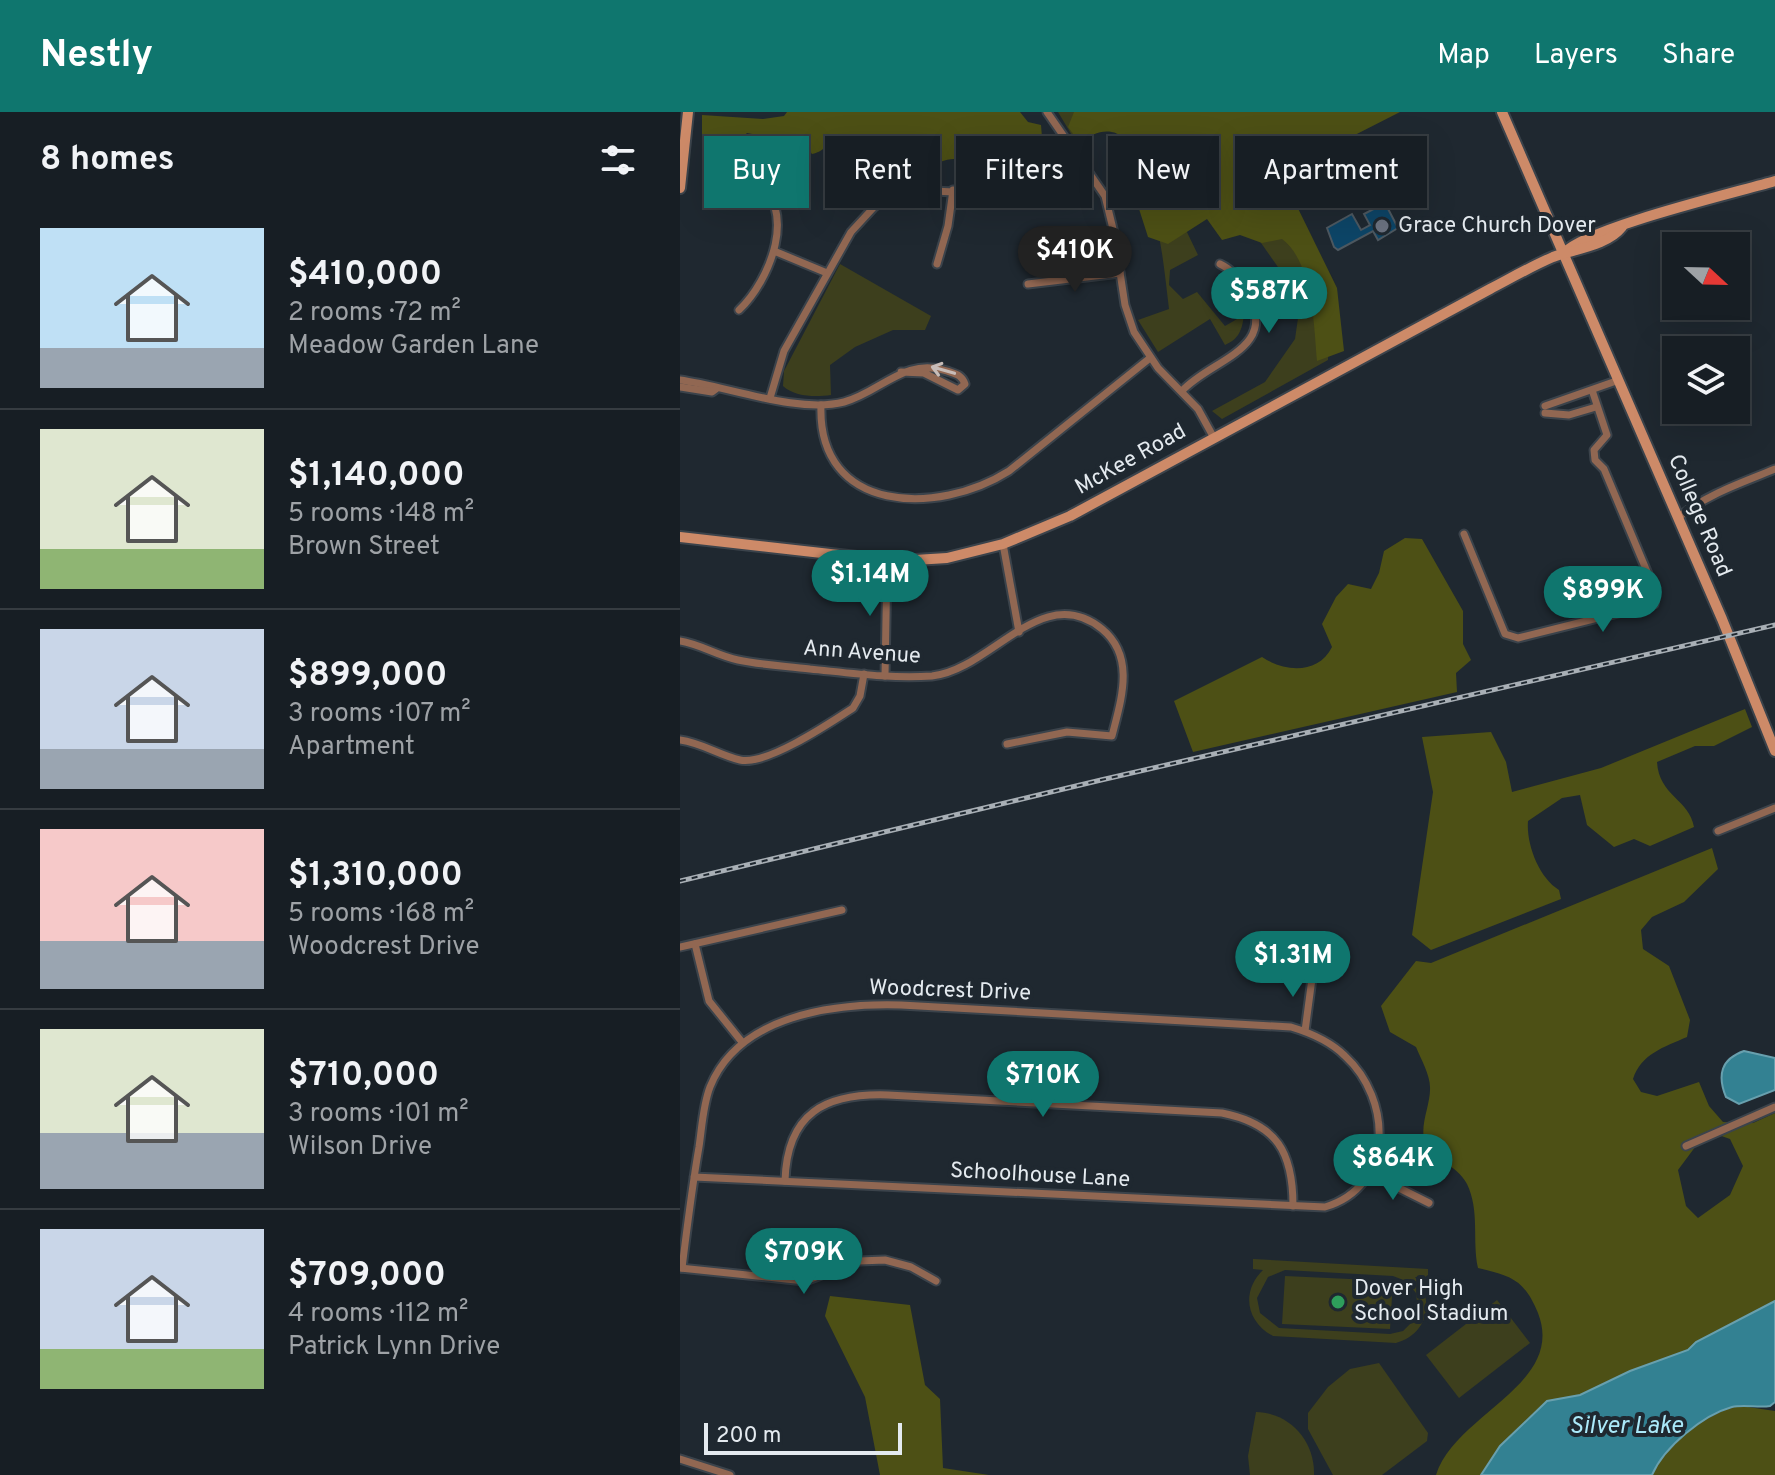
<!DOCTYPE html>
<html lang="en">
<head>
<meta charset="utf-8">
<style>
  body { margin:0; font-family:Overpass,sans-serif; background:#20272c; color:#f1f3f6; height:100vh; display:flex; flex-direction:column; font-size:30px; white-space:nowrap }
  * { box-sizing:border-box; margin:0 }
  p { font-size:26px; color:#9ea2a6 }
  .icon { flex:none; width:44px; height:44px; fill:none; stroke:currentColor; stroke-width:2; stroke-linecap:round; stroke-linejoin:round }
  .map { position:relative; flex:1; overflow:hidden }
  .side { display:flex; flex-direction:column; background:#171e24; width:680px }
  .side>* { flex:none }
  .top-card { position:absolute; left:24px; top:24px; width:760px; height:72px; display:flex; gap:16px }
  .needle { width:52px; rotate:112deg }
  .fabs { position:absolute; left:982px; top:120px; display:grid; gap:16px }
  .fabs a { display:grid; place-items:center; width:88px; height:88px; border-radius:0px; background:#171e24; box-shadow:0 8px 32px #0002,0 0 0 2px #363c41; font-size:40px }
  .scale { position:absolute; left:24px; bottom:20px; width:198px; box-sizing:border-box; padding-left:8px; border:4px solid #e4eaef; border-top:0; font-size:22px; line-height:28px; white-space:nowrap; color:#e4eaef; -webkit-text-stroke:6px #1f2830; paint-order:stroke }
  .price { position:absolute; translate:-50% -68px; padding:0 18px; border-radius:28px; background:#0f766e; color:#fff; font-size:26px; line-height:52px; filter:drop-shadow(0 2px 4px #0008) }
  .price::after { content:''; position:absolute; left:50%; top:48px; width:24px; height:18px; margin-left:-12px; background:inherit; clip-path:polygon(0 0,100% 0,50% 100%) }
  .price.selected { background:#222; color:#fff }
  ul { padding:0; list-style:none }
  li { display:flex; align-items:center; gap:24px; height:200px; padding:0 40px }
  li+li { border-top:2px solid #363c41 }
  li span { display:grid; place-items:center; flex:none; width:224px; height:160px; border-radius:0px; color:#555 }
  li>.icon { margin-inline-start:auto }
  span .icon { width:96px; height:96px; fill:#fffc; stroke-width:1 }
  li b { font-size:34px }
  h2 { display:flex; justify-content:space-between; align-items:center; height:96px; padding:0 40px; font-size:34px }
  .pill { padding:0 28px; border-radius:0px; background:#171e24; box-shadow:0 8px 32px #0002,0 0 0 2px #363c41; font-size:28px; line-height:72px }
  .pill.selected { background:#0f766e; color:#fff }
  header { display:flex; align-items:center; gap:48px; box-sizing:border-box; height:112px; padding:0 40px; background:#0f766e; color:#fff }
  header strong { font-size:38px }
  nav { display:flex; gap:44px; margin-inline-start:auto; font-size:28px }
  main { display:flex; flex:1; min-height:0 }
  .map>svg:first-child { display:block }
  .green { fill:#3d3f1d; fill-rule:evenodd }
  .forest { fill:#4d5015; fill-rule:evenodd }
  .water { fill:#338192; stroke:#68a0ae; stroke-width:2 }
  .building { fill:#0d4567; stroke:#4d5860; stroke-width:2 }
  .lines { fill:none; stroke-linecap:round; stroke-linejoin:round }
  .street-casing { stroke:#3b434b; stroke-width:11 }
  .secondary-casing { stroke:#3b434b; stroke-width:14 }
  .street { stroke:#916752; stroke-width:7 }
  .secondary { stroke:#cd8a68; stroke-width:10 }
  .rail-casing { stroke:#a8afb5; stroke-width:5 }
  .rail { stroke:#1f2830; stroke-width:2; stroke-dasharray:6; stroke-linecap:butt }
  .oneway { stroke:#c7bcb8 }
  .worship-dot { fill:#6b7280; stroke:#1f2830; stroke-width:3 }
  .leisure-dot { fill:#2e9e5b; stroke:#1f2830; stroke-width:3 }
  .labels { text-anchor:middle; dominant-baseline:central; stroke-width:8; stroke-linejoin:round; paint-order:stroke }
  .poi-label { font-size:22px; fill:#e4eaef; stroke:#1f2830; text-anchor:start }
  .street-label { font-size:22px; fill:#e4eaef; stroke:#1f2830 }
  .water-label { font-size:24px; font-style:italic; fill:#abe9f9; stroke:#1f2830 }
</style>
</head>
<body>
<header>
<strong>Nestly</strong>
<nav><a>Map</a><a>Layers</a><a>Share</a></nav>
</header>
<main>
<section class="side">
<h2>8 homes<svg class="icon" aria-label="filters" viewBox="0 0 24 24"><path d="M4 7h16M4 17h16"/><circle cx="9" cy="7" r="2"/><circle cx="15" cy="17" r="2"/></svg></h2>
<ul>
<li><span style="background:linear-gradient(#bfe0f5 75%,#9aa5b1 0)"><svg class="icon" aria-label="home" viewBox="0 0 24 24"><path d="M3 11l9-7 9 7M6 9v11h12V9"/></svg></span><div><b>$410,000</b><p>2 rooms · 72 m²</p><p>Meadow Garden Lane</p></div></li>
<li><span style="background:linear-gradient(#dfe7d0 75%,#8fb573 0)"><svg class="icon" aria-label="home" viewBox="0 0 24 24"><path d="M3 11l9-7 9 7M6 9v11h12V9"/></svg></span><div><b>$1,140,000</b><p>5 rooms · 148 m²</p><p>Brown Street</p></div></li>
<li><span style="background:linear-gradient(#c9d6e8 75%,#9aa5b1 0)"><svg class="icon" aria-label="home" viewBox="0 0 24 24"><path d="M3 11l9-7 9 7M6 9v11h12V9"/></svg></span><div><b>$899,000</b><p>3 rooms · 107 m²</p><p>Apartment</p></div></li>
<li><span style="background:linear-gradient(#f6c9c9 70%,#9aa5b1 0)"><svg class="icon" aria-label="home" viewBox="0 0 24 24"><path d="M3 11l9-7 9 7M6 9v11h12V9"/></svg></span><div><b>$1,310,000</b><p>5 rooms · 168 m²</p><p>Woodcrest Drive</p></div></li>
<li><span style="background:linear-gradient(#dfe7d0 65%,#9aa5b1 0)"><svg class="icon" aria-label="home" viewBox="0 0 24 24"><path d="M3 11l9-7 9 7M6 9v11h12V9"/></svg></span><div><b>$710,000</b><p>3 rooms · 101 m²</p><p>Wilson Drive</p></div></li>
<li><span style="background:linear-gradient(#c9d6e8 75%,#8fb573 0)"><svg class="icon" aria-label="home" viewBox="0 0 24 24"><path d="M3 11l9-7 9 7M6 9v11h12V9"/></svg></span><div><b>$709,000</b><p>4 rooms · 112 m²</p><p>Patrick Lynn Drive</p></div></li>
</ul>
</section>
<div class="map">
<svg width="1095" height="1363" viewBox="0 0 1095 1363">
  <rect width="100%" height="100%" fill="#1f2830"/>
  <g class="green">
    <path d="M378 0H550L618 118 649 211 648 248 542 307 532 299 585 270 615 227 618 206 605 165 574 121 525 99 505 116 518 143 490 158 489 173 503 187 517 180 545 214 564 203C562 218 559 227 545 233L530 207 478 240 458 208 489 197C481 131 476 59 426 10L396 30Z"/>
    <path d="M160 152 251 204 245 218H213L175 235 150 253 151 283C135 285 115 285 103 274L104 259Z"/>
    <path d="M573 1147 748 1157V1165H735C756 1190 747 1222 716 1231L593 1224C566 1210 561 1179 583 1158L573 1157ZM605 1158 713 1164 726 1169 736 1181 738 1199 735 1207 723 1219 710 1222 599 1216 580 1201 577 1186 588 1165Z"/>
    <path d="M605 1164 713 1169 710 1217 602 1212Z"/>
    <path d="M817 1188 850 1231 779 1286 746 1243Z"/>
    <path d="M699 1251 748 1321 747 1329 702 1363H653L628 1317V1301L648 1275 670 1257Z"/>
    <path d="M576 1300C610 1301 635 1329 634 1363H570L568 1344Z"/>
  </g>
  <g class="forest">
    <path d="M107 0H340L348 10 361 13 362 25 335 33 333 52 314 53 307 61C291 51 279 42 260 50L239 43 210 40 185 31 168 36C147 24 150 38 132 42L125 32 99 35 88 25 67 21 59 28 22 23V3L83 7 104 4Z"/>
    <path d="M394 0H720L614 54 608 76 657 176 664 239 637 249C634 214 633 150 602 127L582 131 560 123 542 128 527 107 488 132 468 125 452 75 457 64 448 28C430 14 417 19 399 30L388 15Z"/>
    <path d="M725 426 742 427 783 499V532L791 548 776 561 777 580 513 640 494 589 582 545C604 560 638 563 652 535L642 512 656 485 668 472 691 477 699 461 704 439Z"/>
    <path d="M1065 597 1072 615 1034 634H1015L977 650C979 684 1009 687 1014 715L970 734 954 727 934 735 907 713 900 683 882 686 848 709C846 732 859 766 879 778L881 787 751 838 732 823 753 680 742 625 811 620 826 650 832 680 921 656Z"/>
    <path d="M1032 736 1038 757 1004 790 972 805 961 818 963 837 989 854 1010 908 1007 925C984 935 961 942 953 967L961 980 977 984 1019 970 1029 994 1043 1010 1073 1011 1095 1001V1189L1016 1230 1008 1238 950 1259 900 1283 867 1289 820 1333 801 1363H756C775 1302 886 1273 858 1201 844 1167 831 1164 798 1156 792 1128 800 1099 787 1072 776 1051 752 1049 745 1030 739 1014 751 992 750 975 750 963 741 947 736 935L710 920 701 894 736 849 751 851ZM1027 1019 1050 1027 1063 1054 1050 1083 1018 1106 1006 1094 998 1058Z"/>
    <path d="M150 1184 230 1193 245 1273 260 1287 263 1356 309 1363H200L185 1285 145 1204Z"/>
    <path d="M1061 1294 1095 1299V1363H972C985 1334 1029 1298 1061 1294Z"/>
  </g>
  <g class="water">
    <path d="M1064 939 1095 946V978L1059 992 1046 985C1037 963 1041 947 1064 939Z"/>
    <path d="M1095 1189V1290L1090 1294C1078 1296 1064 1292 1052 1295 1023 1303 984 1335 972 1363H801L820 1334 867 1289 900 1283 950 1259 1008 1238 1016 1230Z"/>
  </g>
  <path class="building" d="M705 91 718 116 698 128 693 119 658 138 654 135 647 116 672 102 681 118 690 113 684 102Z"/>
  <g class="lines">
    <g class="street-casing">
      <g id="street">
        <path d="M367 0 425 84 434 121 445 193 454 220 478 256 518 297 534 326"/>
        <path d="M175 71 195 94"/>
        <path d="M94 139 147 161"/>
        <path d="M257 152 268 114 273 78"/>
        <path d="M348 172 440 161"/>
        <path d="M59 198C90 169 120 95 73 67"/>
        <path d="M0 268C46 274 118 302 164 290 201 280 224 245 267 259 276 262 282 263 285 272L278 278 244 261 221 260"/>
        <path d="M0 275 32 280 36 277"/>
        <path d="M502 279C530 248 599 237 568 184 560 170 555 159 540 152"/>
        <path d="M90 286 104 239 171 120 195 94 234 78 314 82 335 79 358 72 398 47"/>
        <path d="M141 293C137 402 258 404 329 359L470 246"/>
        <path d="M865 294 939 268"/>
        <path d="M865 301 889 303 916 295"/>
        <path d="M999 405C1027 382 1062 371 1095 357"/>
        <path d="M784 422 825 522 838 526 974 492 976 481 924 357 915 348 914 338 927 323 912 278"/>
        <path d="M323 432 339 520"/>
        <path d="M0 529C20 532 38 544 58 548 81 553 106 554 130 557 170 561 212 567 252 564 311 558 362 468 422 517 456 545 441 588 432 624L387 620 327 632"/>
        <path d="M205 564 207 448"/>
        <path d="M0 628C22 631 39 643 60 648 86 654 150 611 173 596L180 584 184 562"/>
        <path d="M1038 719 1095 696"/>
        <path d="M15 832 29 889 62 930"/>
        <path d="M0 835 162 798"/>
        <path d="M625 919 633 859"/>
        <path d="M1006 1034 1095 995"/>
        <path d="M691 1062 749 1091"/>
        <path d="M105 1069C107 1001 145 981 208 983L542 1001C597 1012 613 1040 613 1094"/>
        <path d="M0 1156 125 1169 179 1149 205 1148 231 1155 256 1169"/>
        <path d="M2 1156C7 1116 12 1075 19 1035 22 1015 23 993 30 975 59 903 154 891 221 893L611 915C631 921 650 929 665 944 712 987 715 1074 645 1095L14 1065"/>
        <path d="M0 1347 50 1363"/>
      </g>
    </g>
    <g class="secondary-casing">
      <g id="secondary">
        <path d="M822 0 1042 507 1095 639"/>
        <path d="M0 76 8 0"/>
        <path d="M884 141C906 116 1054 81 1095 69"/>
        <path d="M0 425 177 445 235 448 267 446 323 432 390 404 810 177C831 166 852 154 873 145 894 137 927 134 942 115"/>
      </g>
    </g>
    <use href="#street" class="street"/>
    <use href="#secondary" class="secondary"/>
    <g class="rail-casing">
      <path id="rail" d="M0 769 421 668 1095 513"/>
    </g>
    <use href="#rail" class="rail"/>
  </g>
  <defs><path id="oneway-shaft" d="M-6 0H5M1.5-3L5.5 0L1.5 3" fill="none" stroke-width="1.6" stroke-linecap="round" stroke-linejoin="round" transform="scale(2)"/></defs>
  <use class="oneway" href="#oneway-shaft" transform="translate(263 258) rotate(-164)"/>
  <circle class="worship-dot" cx="702" cy="114" r="8"/>
  <circle class="leisure-dot" cx="658" cy="1190" r="8"/>
  <g class="labels">
    <g class="poi-label">
      <text x="718" y="114">Grace Church Dover</text>
      <text x="674" y="1177">Dover High<tspan x="674" dy="25">School Stadium</tspan></text>
    </g>
    <g class="street-label">
      <text transform="translate(451 348) rotate(-29)">McKee Road</text>
      <text transform="translate(1019 404) rotate(67)">College Road</text>
      <text transform="translate(182 541) rotate(4)">Ann Avenue</text>
      <text transform="translate(270 879) rotate(2)">Woodcrest Drive</text>
      <text transform="translate(360 1064) rotate(3)">Schoolhouse Lane</text>
    </g>
    <g class="water-label">
      <text x="946" y="1315">Silver Lake</text>
    </g>
  </g>
</svg>
<div class="fabs">
<a><svg class="needle" viewBox="-14 -14 28 28"><path d="M0-13l5 13h-10z" fill="#e53935"/><path d="M0 13l5-13h-10z" fill="#9ea2a6"/></svg></a>
<a><svg class="icon" aria-label="layers" viewBox="0 0 24 24"><path d="M12 4l9 5-9 5-9-5zM3 14l9 5 9-5"/></svg></a>
</div>
<div class="scale">200 m</div>
<b class="price selected" style="left:395px;top:182px">$410K</b>
<b class="price" style="left:589px;top:223px">$587K</b>
<b class="price" style="left:190px;top:506px">$1.14M</b>
<b class="price" style="left:923px;top:522px">$899K</b>
<b class="price" style="left:613px;top:887px">$1.31M</b>
<b class="price" style="left:363px;top:1007px">$710K</b>
<b class="price" style="left:713px;top:1090px">$864K</b>
<b class="price" style="left:124px;top:1184px">$709K</b>
<div class="top-card">
<a class="pill selected">Buy</a>
<a class="pill">Rent</a>
<a class="pill">Filters</a>
<a class="pill">New</a>
<a class="pill">Apartment</a>
</div>
</div>
</main>
</body>
</html>
